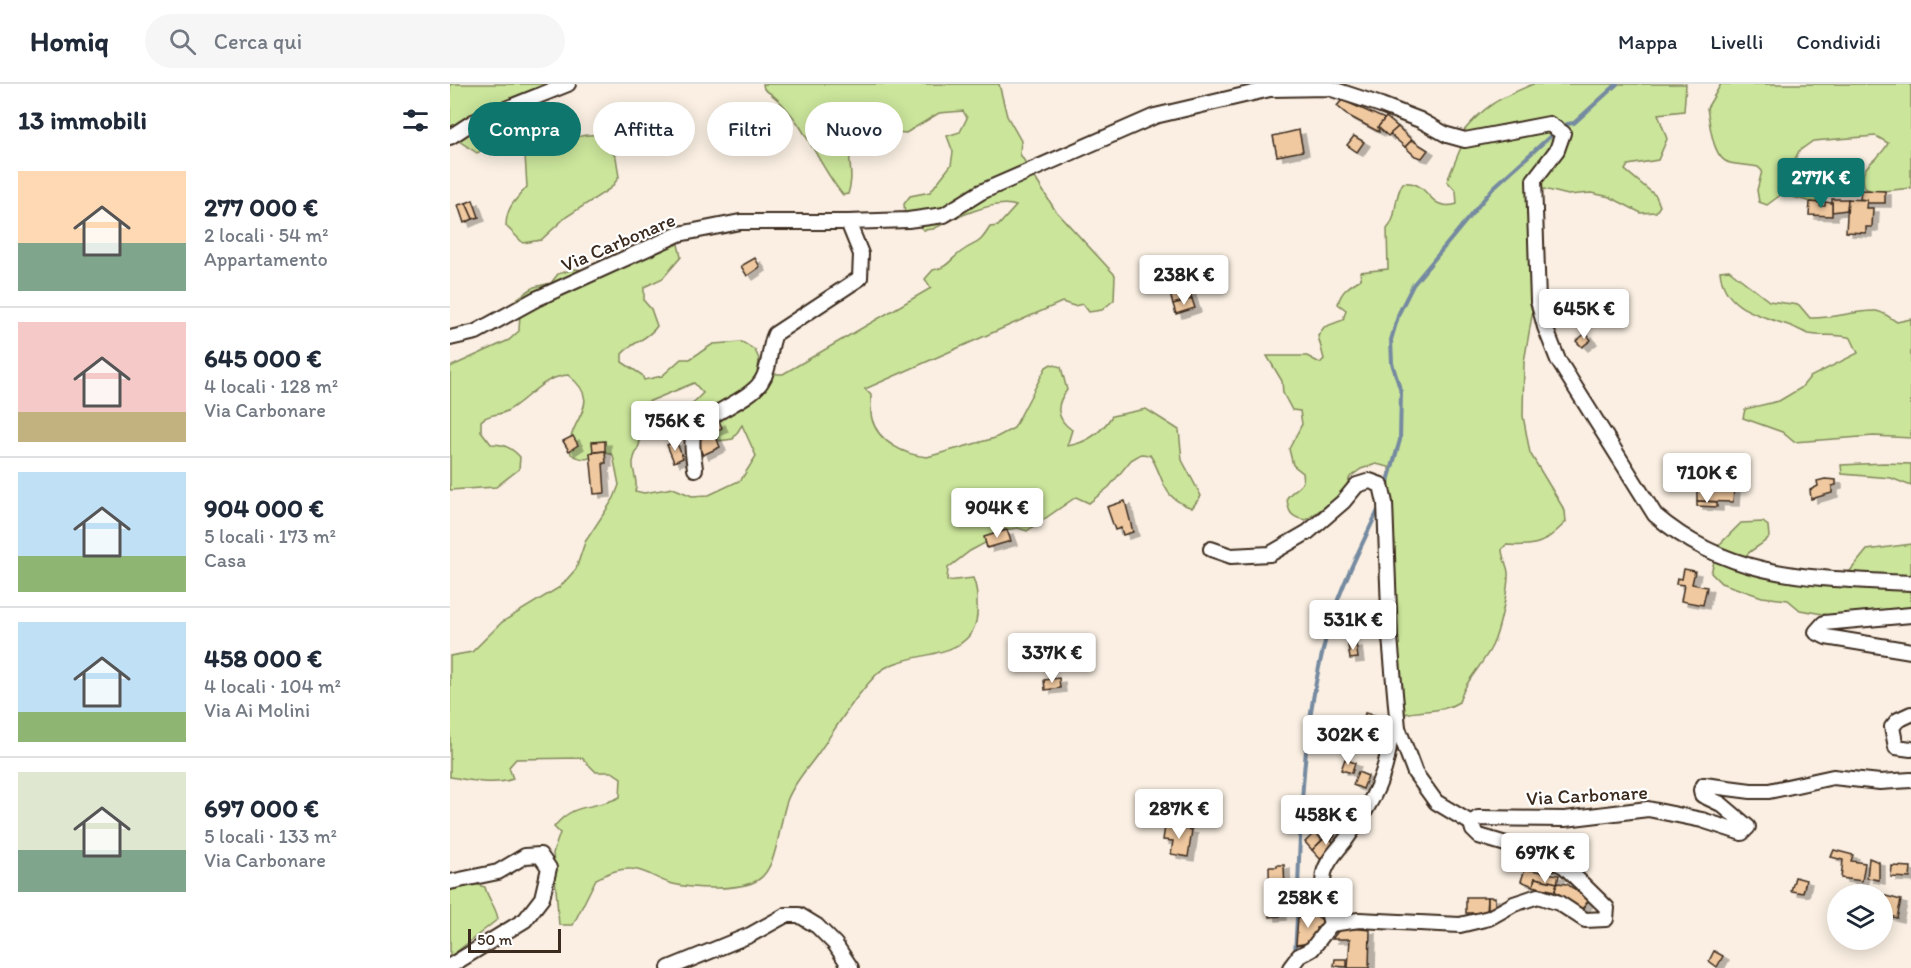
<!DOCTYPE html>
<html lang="it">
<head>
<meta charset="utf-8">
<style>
  body { margin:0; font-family:Itim,sans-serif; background:#f6f6f7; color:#1f2937; height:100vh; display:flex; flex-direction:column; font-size:22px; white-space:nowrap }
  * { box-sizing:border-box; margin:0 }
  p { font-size:20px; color:#747a83 }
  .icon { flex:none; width:33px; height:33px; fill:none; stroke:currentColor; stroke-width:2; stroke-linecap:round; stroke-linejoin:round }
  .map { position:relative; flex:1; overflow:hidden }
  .details { display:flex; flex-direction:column; background:#fff; width:450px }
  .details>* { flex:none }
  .banner { position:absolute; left:18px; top:18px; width:570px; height:54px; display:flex; gap:12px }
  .tools { position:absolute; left:1377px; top:800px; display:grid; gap:12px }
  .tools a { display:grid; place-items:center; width:66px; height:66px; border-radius:50%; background:#fff; box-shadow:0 3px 15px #0003; font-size:30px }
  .scale { position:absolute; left:18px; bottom:15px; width:93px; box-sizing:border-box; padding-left:6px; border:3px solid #3b2a1e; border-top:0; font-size:16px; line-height:21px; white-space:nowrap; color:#3b2a1e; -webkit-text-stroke:4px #fff; paint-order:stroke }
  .price { position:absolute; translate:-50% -51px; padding:0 14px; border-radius:6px; background:#fff; color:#222; font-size:20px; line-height:39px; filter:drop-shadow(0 2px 3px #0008) }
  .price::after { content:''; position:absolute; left:50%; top:36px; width:18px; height:14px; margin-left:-9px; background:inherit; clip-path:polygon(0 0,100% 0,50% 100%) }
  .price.current { background:#0f766e; color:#fff }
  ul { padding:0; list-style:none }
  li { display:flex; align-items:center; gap:18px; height:150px; padding:0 18px }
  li+li { border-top:2px solid #e0e1e3 }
  li span { display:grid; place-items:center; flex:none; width:168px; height:120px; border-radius:0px; color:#555 }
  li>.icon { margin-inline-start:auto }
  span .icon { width:72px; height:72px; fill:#fffc; stroke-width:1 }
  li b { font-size:26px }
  h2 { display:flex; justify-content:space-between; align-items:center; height:72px; padding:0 18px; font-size:26px }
  .tag { padding:0 21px; border-radius:27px; background:#fff; box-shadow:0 3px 15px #0003; font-size:21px; line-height:54px }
  .tag.current { background:#0f766e; color:#fff }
  header { display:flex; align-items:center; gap:36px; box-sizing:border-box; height:84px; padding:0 30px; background:#fff; border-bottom:2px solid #e0e1e3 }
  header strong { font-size:28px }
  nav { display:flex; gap:33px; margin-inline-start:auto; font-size:21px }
  .search { width:420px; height:54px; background:#f6f6f7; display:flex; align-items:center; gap:15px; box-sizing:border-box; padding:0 21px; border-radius:33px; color:#747a83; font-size:22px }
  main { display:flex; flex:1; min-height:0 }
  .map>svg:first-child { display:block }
  .green { fill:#cbe59b; stroke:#83885c; stroke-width:1.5; fill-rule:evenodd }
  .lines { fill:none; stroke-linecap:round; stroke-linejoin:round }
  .stream { stroke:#758aa0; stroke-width:4 }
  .building { fill:#f0c9a0; stroke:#3b2a1e; stroke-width:1.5; filter:url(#shadow) }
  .street-casing { stroke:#3b2a1e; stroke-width:18 }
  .street { stroke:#fff; stroke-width:14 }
  .labels { text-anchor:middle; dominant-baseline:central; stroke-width:4.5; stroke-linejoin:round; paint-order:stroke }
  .street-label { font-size:20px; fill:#3b2a1e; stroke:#fff }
</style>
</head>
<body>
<header>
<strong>Homiq</strong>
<div class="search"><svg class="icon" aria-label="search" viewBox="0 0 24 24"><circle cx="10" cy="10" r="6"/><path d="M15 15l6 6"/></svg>Cerca qui</div>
<nav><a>Mappa</a><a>Livelli</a><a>Condividi</a></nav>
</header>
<main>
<section class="details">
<h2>13 immobili<svg class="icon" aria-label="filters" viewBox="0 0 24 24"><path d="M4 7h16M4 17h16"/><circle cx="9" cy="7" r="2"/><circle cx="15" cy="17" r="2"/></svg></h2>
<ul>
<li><span style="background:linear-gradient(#ffd9b3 60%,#7fa58c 0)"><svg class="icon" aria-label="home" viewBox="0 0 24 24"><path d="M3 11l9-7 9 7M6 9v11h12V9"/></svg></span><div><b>277 000 €</b><p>2 locali · 54 m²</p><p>Appartamento</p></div></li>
<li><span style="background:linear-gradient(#f6c9c9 75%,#c2b280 0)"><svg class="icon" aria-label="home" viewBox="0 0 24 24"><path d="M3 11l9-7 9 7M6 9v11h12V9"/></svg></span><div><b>645 000 €</b><p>4 locali · 128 m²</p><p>Via Carbonare</p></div></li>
<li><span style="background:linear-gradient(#bfe0f5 70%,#8fb573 0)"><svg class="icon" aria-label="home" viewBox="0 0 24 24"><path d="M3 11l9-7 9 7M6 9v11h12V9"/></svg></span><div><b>904 000 €</b><p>5 locali · 173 m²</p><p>Casa</p></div></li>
<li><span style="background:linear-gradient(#bfe0f5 75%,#8fb573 0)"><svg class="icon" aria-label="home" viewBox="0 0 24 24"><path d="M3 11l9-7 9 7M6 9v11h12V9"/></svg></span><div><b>458 000 €</b><p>4 locali · 104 m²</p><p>Via Ai Molini</p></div></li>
<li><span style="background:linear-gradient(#dfe7d0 65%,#7fa58c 0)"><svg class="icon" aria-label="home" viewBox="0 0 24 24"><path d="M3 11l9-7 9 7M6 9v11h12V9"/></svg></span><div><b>697 000 €</b><p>5 locali · 133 m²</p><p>Via Carbonare</p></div></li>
</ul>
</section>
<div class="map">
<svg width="1461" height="884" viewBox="0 0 1461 884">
  <defs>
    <filter id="shadow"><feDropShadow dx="6" dy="4" stdDeviation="0" flood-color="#0004"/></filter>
  </defs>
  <rect width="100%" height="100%" fill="#faefe2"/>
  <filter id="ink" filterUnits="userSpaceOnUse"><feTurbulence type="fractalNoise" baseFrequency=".0167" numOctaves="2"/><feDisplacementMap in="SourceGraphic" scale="12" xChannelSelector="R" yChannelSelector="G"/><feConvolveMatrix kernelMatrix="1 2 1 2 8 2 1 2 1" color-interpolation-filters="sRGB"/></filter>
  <g filter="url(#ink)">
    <g class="green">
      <path d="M0 0H115L89 10 109 55C123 56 132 49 147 51L166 73 169 93 161 104 116 133 91 156 73 159 56 142C56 124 65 116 77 103L75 71 62 59H46L27 69 0 51Z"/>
      <path d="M313 0H549L557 32 571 57 570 70 605 126 665 191 664 216 652 226 639 228 633 220 624 222 612 218 415 305 421 311C421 318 420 328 422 335 428 358 455 371 477 373L545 354 564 344 596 283 601 280 611 283 617 306C605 321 606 335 622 346L617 362C637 359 651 349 662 332L696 325 729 346 732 376 751 412 742 424C709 412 716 396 700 371L691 370 681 376 659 403 639 419 626 413 577 447 568 444 546 447 537 458 520 467 498 484 497 497 523 494C527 503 527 511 527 521 532 583 453 562 426 591 403 615 386 644 367 671 357 685 343 700 337 717 329 738 328 784 308 796 290 807 244 805 223 800 209 797 195 785 181 785 169 784 157 790 146 795L123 841H109L103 769 110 749 104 743C124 717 145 726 170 713L171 694 162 688H146L132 674 66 675 59 683 63 695C42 702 21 696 0 693V572L22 568 52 538 110 503 126 485 135 458 164 414 169 401 163 371 153 367C142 375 133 378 121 370 113 336 158 322 118 291 91 293 79 315 57 327 48 332 38 329 31 337V347L41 360C54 360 62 364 70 373L69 385 46 403 0 406V283L59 256 69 247 70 229 65 216 84 203 101 199 108 190 124 185 150 187 227 156 231 173 213 194 194 203V217L201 225 207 242C199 255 182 258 172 270V278L192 291 194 296 212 292 231 275H240L263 260 292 258 305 266 309 275 308 285 314 290H333L481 204 475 195 483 186C497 184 500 176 511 168 527 156 527 164 540 143L548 142 566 122C545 114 503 135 483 145L474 146 455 132 454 120 460 112 480 108 501 81 503 68 497 52 510 48 517 34 513 27 489 29 456 49 446 48 429 39 414 40C387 69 408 81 398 110L393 111C364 76 353 30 314 5ZM244 299 253 309 241 321 245 329 263 324 270 328 263 345 269 357 283 355 292 341 306 372 291 396 259 411 242 412 223 404 194 409 185 407C189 397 182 389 183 378 185 366 192 362 190 349L182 342 185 327 193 320Z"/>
      <path d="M1083 0H1236L1234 27 1208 30 1217 55 1208 76 1178 81 1175 86 1206 112 1210 122 1206 128 1191 129 1160 113 1141 109 1118 111 1094 105 1078 112 1085 163 1084 220 1074 278 1073 332 1080 369 1115 427 1116 438C1094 460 1087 463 1056 461L1052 465C1052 474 1057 480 1058 488 1059 503 1049 548 1042 562 1032 582 1015 597 1009 618 992 629 974 625 955 630L949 597V575L939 478 945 459 937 421 940 405 939 383 926 380 911 385 900 393 894 409 856 436C841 434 838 428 837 414 844 403 856 404 853 389L843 381 839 365 852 340 850 327 842 326 833 309 832 297 817 272H857L870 279 874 275 868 252 874 243 893 236 896 226 888 220C891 207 899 202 911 195L910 188 938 185 937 145C948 134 943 113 953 99 981 96 977 129 1007 120L1006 107 997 97 1012 61 1011 50C1036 20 1048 15 1083 0Z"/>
      <path d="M1271 0H1461V104L1424 108 1415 104C1406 79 1430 78 1438 59L1426 52 1363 57 1349 67 1344 77 1348 83 1356 82 1367 93 1371 112 1365 119 1332 110 1317 121 1309 118 1307 106 1312 87 1308 83C1299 81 1289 81 1280 79 1262 75 1260 39 1257 24Z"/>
      <path d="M1279 186 1319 217 1349 221 1360 234C1382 235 1408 226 1426 227 1434 228 1440 234 1447 238L1461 235V354L1424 352 1344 358 1332 348 1293 334 1295 325 1329 317 1351 304 1360 293 1408 269 1401 254C1387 249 1373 253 1359 250 1352 248 1345 243 1338 241 1308 231 1273 224 1270 187Z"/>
      <path d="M1434 379 1461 380V402L1441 394 1392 390 1391 381Z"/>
      <path d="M1313 438 1318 442 1319 453C1311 463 1301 464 1294 474L1298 487 1391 489 1400 487 1417 466 1461 460V529L1395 534 1350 526 1338 516 1312 513 1271 499 1261 489 1268 462 1291 439Z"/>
      <path d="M0 799H21L35 803C38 816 46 822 48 835L0 873Z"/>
    </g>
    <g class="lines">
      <g class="stream">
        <path d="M1117 40 1124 39 1167 0"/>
        <path d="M936 404 950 356 951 308 942 279 941 256 949 229 963 201 1044 103 1106 47"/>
        <path d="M848 804C851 713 855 623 881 536 893 497 913 459 930 422"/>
        <path d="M845 870 848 817"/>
      </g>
    </g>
    <g class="building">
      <path d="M892 16 935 35 928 43 929 48 899 32 887 22Z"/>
      <path d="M936 33 948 43 938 52 928 43Z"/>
      <path d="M948 43 962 56 955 63 940 50Z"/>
      <path d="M849 46 853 67 827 72 823 52Z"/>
      <path d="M904 52 914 58 907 68 897 61Z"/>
      <path d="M962 56 978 66 972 74 965 72 955 63Z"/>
      <path d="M1411 106 1435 107V119H1416L1417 116 1410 115Z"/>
      <path d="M1382 115H1398L1397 126 1382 128Z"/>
      <path d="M1398 115 1417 116 1416 124H1423L1422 143H1416V149L1396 148Z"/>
      <path d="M23 116 29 133 23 135 16 119Z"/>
      <path d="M1360 118 1370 119V122H1375V118L1382 119V132L1359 131Z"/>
      <path d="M16 119 23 135 14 139 8 121Z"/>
      <path d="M305 174 310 183 297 192 291 182Z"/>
      <path d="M737 197 742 215 723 220 718 203Z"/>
      <path d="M742 215 745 224 726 230 723 220Z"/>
      <path d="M1136 249 1141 256 1132 263 1126 257Z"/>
      <path d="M269 337 272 344 264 348 270 363 253 371 246 357 252 354 248 347Z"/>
      <path d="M123 352 128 361 119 367 113 357Z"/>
      <path d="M155 357V367L143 368 142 358Z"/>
      <path d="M226 357 233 374 224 378 217 361Z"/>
      <path d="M155 367 156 379H153L155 409 144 410 140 369Z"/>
      <path d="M1375 395 1386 396V401L1382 402V409L1361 415 1360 406 1368 402 1367 397Z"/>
      <path d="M1247 403 1284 405 1283 418 1247 417Z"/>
      <path d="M675 417 683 448 673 451 671 444 665 446 657 423Z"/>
      <path d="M1247 417 1267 418V423L1247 422Z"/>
      <path d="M557 446 561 457 537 464 534 453Z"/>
      <path d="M1234 485 1245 487 1242 500 1257 503 1253 521 1231 517 1234 501 1226 500 1227 494 1232 495Z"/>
      <path d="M906 559 908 574 900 575 898 561Z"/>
      <path d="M609 594 610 604 595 606 594 596Z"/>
      <path d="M915 629 925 631 921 650 911 648Z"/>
      <path d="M895 675 905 679 902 689 891 686Z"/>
      <path d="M908 688 918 692 913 705 903 701Z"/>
      <path d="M873 731 886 745 883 749 879 745 875 749 865 738Z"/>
      <path d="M715 742 742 746 738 773 721 770 723 757 713 756Z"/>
      <path d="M879 745 885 752 881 756 888 763 872 777 862 766 877 752 875 749Z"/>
      <path d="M865 748 872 756 862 766 855 758Z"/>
      <path d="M1384 766 1403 771 1401 777 1415 779 1412 797 1391 794 1393 776 1381 773Z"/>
      <path d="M1419 774 1429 778V796L1417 794Z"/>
      <path d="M827 781H834L835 806H843V827H830V832L820 833 819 783H827Z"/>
      <path d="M1442 782 1461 783 1460 794 1441 793Z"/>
      <path d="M1075 785 1109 791 1107 799 1085 794 1083 802 1071 797Z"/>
      <path d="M1345 793 1356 796 1353 809 1341 807Z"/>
      <path d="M1085 794 1107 799 1105 807 1083 802Z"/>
      <path d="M841 799 850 800 849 821H843Z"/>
      <path d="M1107 799 1117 800 1139 816 1132 825 1105 807Z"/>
      <path d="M1432 811 1451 816 1447 834 1432 830Z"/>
      <path d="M1016 813H1038L1037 829H1016Z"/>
      <rect x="1038" y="813" width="7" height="15"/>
      <path d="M865 831 872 836 874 843 866 844 868 854 860 859 846 861 848 834Z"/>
      <path d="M900 844 920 846 919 884H898L900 855H882L889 846Z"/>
      <path d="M1264 867 1273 872 1267 883 1259 877Z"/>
      <path d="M885 875H897V883L884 882Z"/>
    </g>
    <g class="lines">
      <g class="street-casing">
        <g id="street">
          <path d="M0 53 23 38 118 0"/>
          <path d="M0 254 26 248 86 215 229 150 290 138H398L458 136 494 131 531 108 705 32 820 5 879 4 931 21 970 36 997 51 1015 56 1099 40 1113 49 1107 66 1084 96 1088 217 1095 243 1108 276 1205 431C1282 497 1365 494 1461 499"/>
          <path d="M245 385C244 375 241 362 243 352 249 331 297 319 311 298 321 284 318 265 325 250L410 194 411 170 398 138"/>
          <path d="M761 465 781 472 820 470 858 448 893 418 907 401 920 397 931 401 935 419 940 553 948 644 965 689 986 718 1021 739"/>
          <path d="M1461 531 1374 539 1366 548 1376 553 1461 567"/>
          <path d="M1461 630 1448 636 1442 643 1446 663 1461 665"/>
          <path d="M0 798 48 788 75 772 90 771 99 784 92 814 75 836 0 882"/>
          <path d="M881 840 909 836 1010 841 1039 834 1064 820 1088 812 1109 819 1135 836 1156 835 1157 824 1114 782 1083 768 1029 752 1023 746 1021 739 1028 734 1115 735 1198 725 1252 736 1292 749 1298 743 1271 720 1252 711 1251 706 1254 701 1301 707H1319L1383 693 1430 698 1461 696"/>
          <path d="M219 884 300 851 336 831H349L367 842 385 860 401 884"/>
          <path d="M840 884 849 872 862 865 881 840C877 823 871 807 874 789 877 776 889 765 897 754 921 721 941 686 940 643L943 641 948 644"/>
        </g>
      </g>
      <use href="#street" class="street"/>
    </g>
  </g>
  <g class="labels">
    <g class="street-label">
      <text transform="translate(168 158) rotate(-23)">Via Carbonare</text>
      <text transform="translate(1137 711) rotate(-3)">Via Carbonare</text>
    </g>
  </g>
</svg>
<div class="tools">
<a><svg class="icon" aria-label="layers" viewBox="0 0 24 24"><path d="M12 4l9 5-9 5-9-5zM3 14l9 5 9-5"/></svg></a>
</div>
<div class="scale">50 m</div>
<b class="price current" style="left:1371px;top:125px">277K €</b>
<b class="price" style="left:734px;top:222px">238K €</b>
<b class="price" style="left:1134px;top:256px">645K €</b>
<b class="price" style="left:225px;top:368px">756K €</b>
<b class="price" style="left:1257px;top:420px">710K €</b>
<b class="price" style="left:547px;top:455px">904K €</b>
<b class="price" style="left:903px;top:567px">531K €</b>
<b class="price" style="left:602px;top:600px">337K €</b>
<b class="price" style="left:898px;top:682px">302K €</b>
<b class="price" style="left:729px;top:756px">287K €</b>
<b class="price" style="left:876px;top:762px">458K €</b>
<b class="price" style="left:1095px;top:800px">697K €</b>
<b class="price" style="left:858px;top:845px">258K €</b>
<div class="banner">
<a class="tag current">Compra</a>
<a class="tag">Affitta</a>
<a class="tag">Filtri</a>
<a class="tag">Nuovo</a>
</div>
</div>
</main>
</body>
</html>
